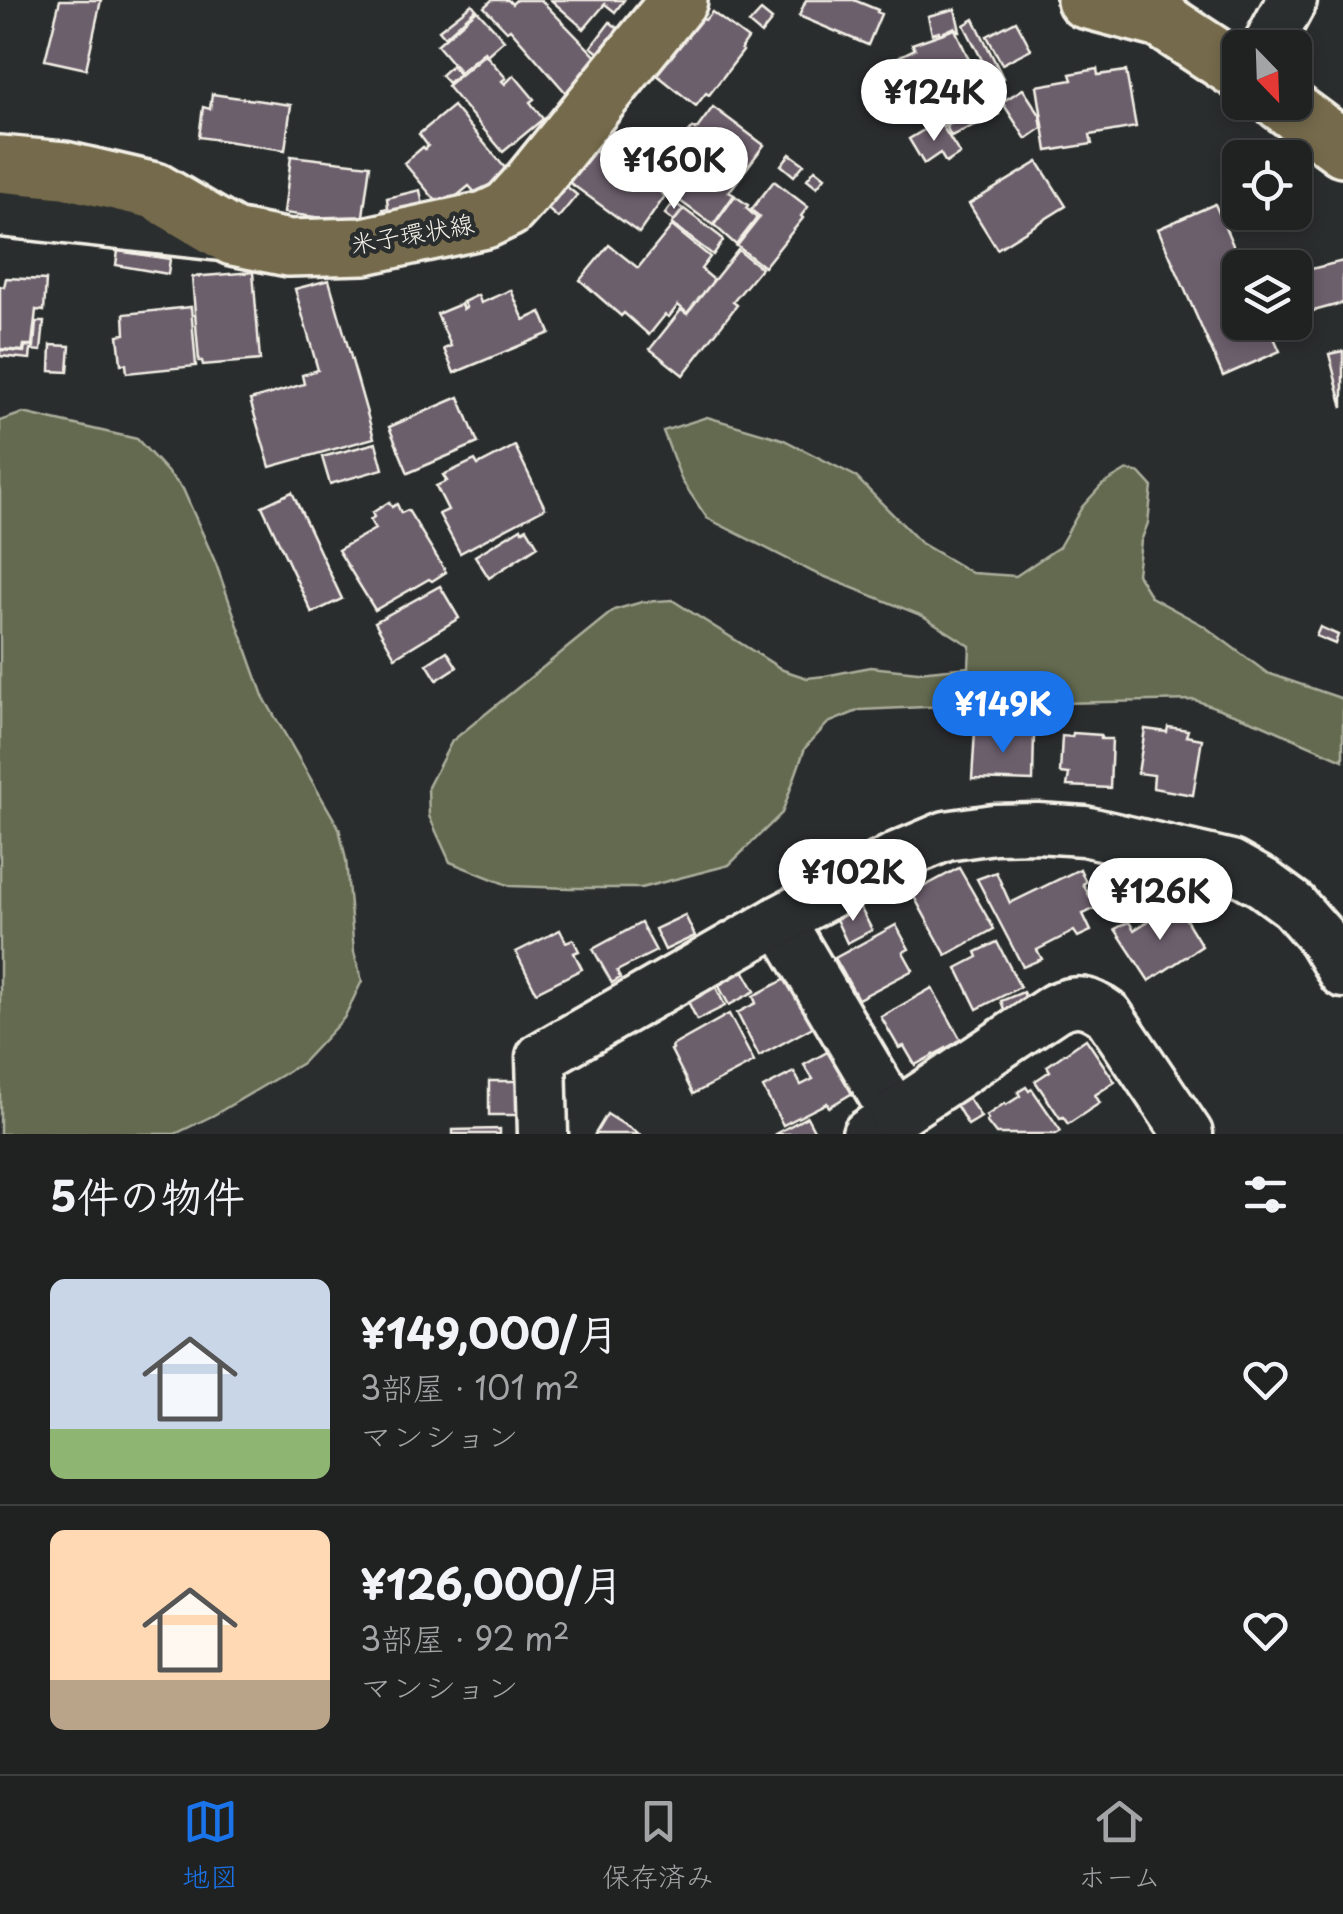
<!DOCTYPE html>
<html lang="ja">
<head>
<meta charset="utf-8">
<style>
  body { margin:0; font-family:"Playpen Sans","Klee One",sans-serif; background:#2d2f2f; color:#f1f3f6; height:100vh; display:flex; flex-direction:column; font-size:38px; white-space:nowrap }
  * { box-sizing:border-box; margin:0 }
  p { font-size:32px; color:#a2a4a5 }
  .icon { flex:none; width:55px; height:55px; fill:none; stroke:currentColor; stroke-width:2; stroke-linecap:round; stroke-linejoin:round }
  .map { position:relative; height:1134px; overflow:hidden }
  .sheet { display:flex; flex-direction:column; background:#202222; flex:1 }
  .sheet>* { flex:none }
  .needle { width:65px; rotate:157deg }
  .tools { position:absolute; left:1222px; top:30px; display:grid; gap:20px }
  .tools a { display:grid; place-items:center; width:90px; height:90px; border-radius:15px; background:#202222; box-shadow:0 5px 15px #0003,0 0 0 2px #3d3f40; font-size:50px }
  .price { position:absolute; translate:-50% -85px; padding:0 22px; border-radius:35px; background:#fff; color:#222; font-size:32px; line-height:65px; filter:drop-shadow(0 2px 5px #0008) }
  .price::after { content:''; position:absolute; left:50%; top:60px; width:30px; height:22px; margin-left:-15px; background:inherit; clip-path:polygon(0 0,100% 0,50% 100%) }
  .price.current { background:#1a73e8; color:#fff }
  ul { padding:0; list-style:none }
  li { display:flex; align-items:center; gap:30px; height:250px; padding:0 50px }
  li+li { border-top:2px solid #3d3f40 }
  li span { display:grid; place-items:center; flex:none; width:280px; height:200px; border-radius:15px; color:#555 }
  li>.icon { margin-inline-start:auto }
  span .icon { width:120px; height:120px; fill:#fffc; stroke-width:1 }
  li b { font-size:42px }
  h2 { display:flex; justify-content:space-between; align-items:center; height:120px; padding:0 50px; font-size:42px }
  .tab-bar { display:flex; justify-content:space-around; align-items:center; height:140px; border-top:2px solid #3d3f40; background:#202222; font-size:28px; color:#a2a4a5 }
  .tab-bar a { display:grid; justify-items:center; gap:5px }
  .tab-bar .current { color:#1a73e8 }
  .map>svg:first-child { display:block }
  .green { fill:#646a50; stroke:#acae9c; stroke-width:2.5 }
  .building { fill:#6c5f6c; stroke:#f4f1e8; stroke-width:2.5 }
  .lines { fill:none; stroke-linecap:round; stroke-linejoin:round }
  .minor-casing { stroke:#f4f1e8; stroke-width:55 }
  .major-casing { stroke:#f4f1e8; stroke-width:62 }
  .minor { stroke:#2a2d2e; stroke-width:48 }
  .major { stroke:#756b4b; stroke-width:55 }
  .labels { text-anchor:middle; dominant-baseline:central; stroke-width:9; stroke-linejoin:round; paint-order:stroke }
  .street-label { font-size:25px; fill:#f4f1e8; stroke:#2a2d2e }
</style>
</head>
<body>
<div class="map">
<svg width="1343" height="1134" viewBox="0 0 1343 1134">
  <rect width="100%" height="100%" fill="#2a2d2e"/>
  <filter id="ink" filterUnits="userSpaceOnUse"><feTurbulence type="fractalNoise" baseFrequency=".01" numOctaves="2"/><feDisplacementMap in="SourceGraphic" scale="20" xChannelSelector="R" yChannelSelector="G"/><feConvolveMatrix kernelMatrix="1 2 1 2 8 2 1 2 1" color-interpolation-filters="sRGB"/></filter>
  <g filter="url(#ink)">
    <g class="green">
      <path d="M23 413 137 439 183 489 216 564 263 696 339 828 346 860 354 952 362 981 344 1018 302 1063 214 1115 175 1134H0V421Z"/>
      <path d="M707 417 782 439 855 476 921 543 972 573 1016 576 1059 547 1082 507 1102 485 1127 470 1140 473 1152 486 1148 523 1141 541 1137 574 1151 597 1204 626 1267 673 1343 699V760L1261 724 1195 700 969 705 860 710 828 723 805 748 782 813 729 865 641 888H570L510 886 450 862 429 816 428 787 452 741 614 610 642 602 672 600 783 670 807 678 825 676 870 667 918 672 969 667 970 646 923 616 813 572 707 518 682 481 663 431Z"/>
    </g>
    <g class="building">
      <path d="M60 0H101L86 69 45 60Z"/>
      <path d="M492 0H508L512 4 516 0H541L602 63 567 94 510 29 507 31 484 7Z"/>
      <path d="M551 0H624L615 12 605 4 584 29Z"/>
      <path d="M806 0H854L878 10 877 12 881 14 868 45 799 16Z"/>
      <path d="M472 4 476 9 445 37 439 30Z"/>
      <path d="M955 9 960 31H958L955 27 940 34 939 32 932 34 928 16Z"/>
      <path d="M477 10 504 40 487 55 484 52 460 72 437 45Z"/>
      <path d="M761 11 772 20 761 34 749 24Z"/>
      <path d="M712 12 748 39 741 49 743 51 709 95 706 93 696 106 651 70 663 55 669 60 701 18 705 20Z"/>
      <path d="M974 19 1003 78 994 83 964 25Z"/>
      <path d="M1016 21 1031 49 1002 64 987 36Z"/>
      <path d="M610 22 625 34 605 58 591 47Z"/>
      <path d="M955 29 978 79 986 76 997 101 944 125 938 112 914 122 888 62 915 49 912 44Z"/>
      <path d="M485 54 506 78 502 81 505 84 514 75 534 99 530 102 543 119 503 152 447 86Z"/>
      <path d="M452 65 459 74 448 83 441 75Z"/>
      <path d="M1097 69 1098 75 1126 71 1136 127 1090 135 1092 144 1047 151 1037 86 1072 80 1070 74Z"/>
      <path d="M1023 89 1040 115 1042 128 1026 139 1002 102Z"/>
      <path d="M212 94 291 105 285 150 199 137 203 107 210 109Z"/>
      <path d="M995 103 999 114 951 136 946 126Z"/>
      <path d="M453 106 510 174 481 199 469 186 442 208 404 163 423 147 425 149 428 146 419 134Z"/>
      <path d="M713 107 764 145 729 192 734 195 713 225 658 185 687 146 681 142 693 128 696 130Z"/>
      <path d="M939 121 960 154 946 163 940 153 924 164 909 139Z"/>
      <path d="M607 127 657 164 646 178 596 142Z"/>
      <path d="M590 146 643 184 645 181 665 196 639 233 566 180Z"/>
      <path d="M790 154 804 164 794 176 781 165Z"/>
      <path d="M291 156 370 165 362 223 284 213Z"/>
      <path d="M1038 162 1066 206 997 249 969 204Z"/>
      <path d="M815 169 825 177 817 187 807 179Z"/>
      <path d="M1295 171 1308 208 1295 212Z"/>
      <path d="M560 181 577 195 558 218 542 204Z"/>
      <path d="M774 181 808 207 801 216 803 218 764 267 737 246 760 217 751 210Z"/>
      <path d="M420 190 424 211 382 217 383 209 388 208 387 198Z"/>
      <path d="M735 196 748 205 746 208 757 218 736 245 714 225Z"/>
      <path d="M674 202 683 209 674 221 665 214Z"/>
      <path d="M1215 204 1243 268H1240V322H1267L1280 351 1223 376 1158 229Z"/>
      <path d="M684 209 721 237 723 241 713 255 672 224Z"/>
      <path d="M1246 212H1295L1251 227Z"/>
      <path d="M672 226 710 257 701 269 714 280 687 313 678 305 669 317 665 315 649 335 624 313 621 316 580 280 609 245 638 268Z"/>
      <path d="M738 250 761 268 733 302 737 305 683 375 650 349 681 310 687 314Z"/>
      <path d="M118 251 170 259 168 274 116 265Z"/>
      <path d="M1343 261V303L1299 315 1295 299V273Z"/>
      <path d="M253 272 260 360 203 365 202 361H199L192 277Z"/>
      <path d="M6 278 46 280 44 311 36 310 32 345H24L23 351 0 349V286L4 287Z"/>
      <path d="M329 280 374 438 270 467 250 400 304 384 302 375 318 370 295 289Z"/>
      <path d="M511 290 524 320 541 312 550 333 454 373 444 349 451 346 437 314 461 304 463 309 466 307 463 302 478 295 481 303Z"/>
      <path d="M191 307 196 366 127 373 126 364H121L118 335 125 334 124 314Z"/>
      <path d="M36 322H44L41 351 31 350 30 359 0 356V350L24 352 25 346 34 347Z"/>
      <path d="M51 345 70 346 68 372 50 371Z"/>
      <path d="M1343 351V408L1329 354Z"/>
      <path d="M459 397 478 443 408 473 389 427Z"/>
      <path d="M376 443 383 469 330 484 322 457Z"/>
      <path d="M515 446 545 508 460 553 439 514 448 510 436 486 447 481 443 475 475 460 478 465Z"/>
      <path d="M292 492 342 599 312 613 262 506Z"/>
      <path d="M389 502 392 507 397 504 401 513 408 510 446 572 432 581 429 579 375 610 338 550 375 529 370 520 374 517 372 513Z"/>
      <path d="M521 528 522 531 527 528 538 546 489 578 475 556Z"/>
      <path d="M440 586 459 618 395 657 375 622Z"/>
      <path d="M1320 627 1338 635 1335 644 1316 636Z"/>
      <path d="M447 651 457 667 437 680 427 664Z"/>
      <path d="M957 715 975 716 974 730 956 729Z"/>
      <path d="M1013 721H1031V732L1013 731Z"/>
      <path d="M1168 727 1188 730 1186 736 1202 739 1193 795 1153 788 1154 775 1138 773 1145 729 1167 732Z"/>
      <path d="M975 731 1034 733 1033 781 972 779Z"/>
      <path d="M1073 733 1101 735V739H1112L1110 788 1067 786 1069 774 1060 773 1062 736 1072 737Z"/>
      <path d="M959 868 994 929 946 955 912 893Z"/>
      <path d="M1080 869 1086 882 1083 884 1096 908 1083 914 1091 931 1078 937 1074 931 1037 950 1042 959 1023 967 977 879 996 872 1010 903Z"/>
      <path d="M859 905 872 930 847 943 835 917Z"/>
      <path d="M1179 908 1202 946 1149 981 1115 929 1129 922 1134 930 1153 918 1156 923Z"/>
      <path d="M685 915 695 936 665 950 655 929Z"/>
      <path d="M641 923 656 951 617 971 620 978 612 983 593 949Z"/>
      <path d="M896 925 909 949 903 952 913 970 858 999 835 958Z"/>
      <path d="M560 930 566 942 573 939 579 951 574 953 582 969 536 992 516 952Z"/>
      <path d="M997 942 1020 987 977 1009 957 968 978 957 976 952Z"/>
      <path d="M740 965 755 991 729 1005 715 979Z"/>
      <path d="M794 975 820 1023 759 1056 737 1013 756 1003 753 996Z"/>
      <path d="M714 983 725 1006 697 1020 686 997Z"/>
      <path d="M932 988 961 1040 915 1065 904 1046 899 1048 881 1017Z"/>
      <path d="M1023 992 1028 1003 1005 1012 1001 1001Z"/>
      <path d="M729 1014 754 1062 693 1094 671 1050 673 1049 672 1046Z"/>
      <path d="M1086 1039 1115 1082 1095 1095 1100 1103 1068 1124 1063 1117 1060 1118 1035 1081 1050 1071 1047 1066Z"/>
      <path d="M831 1050 856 1091 829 1107 827 1103 783 1125 763 1088 794 1072 801 1085 813 1079 804 1065Z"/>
      <path d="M489 1081H521L522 1115H489Z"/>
      <path d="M1026 1087 1029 1091 1032 1089 1061 1131 1056 1134H996L986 1121 988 1119 986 1116 1005 1103 1006 1105 1020 1096 1018 1092Z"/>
      <path d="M967 1096 981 1117 968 1125 955 1103Z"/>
      <path d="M607 1114 639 1134H595Z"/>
      <path d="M807 1117 816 1134H775Z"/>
      <path d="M500 1129V1134H453V1130Z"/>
    </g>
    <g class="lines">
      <g class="minor-casing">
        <g id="minor">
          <path d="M1266 48 1292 0"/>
          <path d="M0 212 230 237"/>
          <path d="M780 920 895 1115 867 1134"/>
          <path d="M895 1115 1055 1008C1077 998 1089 1001 1108 1015L1188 1134"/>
          <path d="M543 1134 541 1057 780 920 901 855 946 836 994 829 1037 828 1084 831 1231 865 1263 883 1293 905 1322 938 1343 973"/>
        </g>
      </g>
      <g class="major-casing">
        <g id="major">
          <path d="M1085 0 1161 20 1240 72"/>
          <path d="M1281 102 1343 148"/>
          <path d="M0 164 64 170 155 191 233 237 289 248 364 246 485 220 508 209 526 189 679 0"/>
        </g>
      </g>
      <use href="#minor" class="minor"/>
      <use href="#major" class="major"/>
    </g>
  </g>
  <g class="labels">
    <g class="street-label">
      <text transform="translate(412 233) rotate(-10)">米子環状線</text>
    </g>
  </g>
</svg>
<div class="tools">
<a><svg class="needle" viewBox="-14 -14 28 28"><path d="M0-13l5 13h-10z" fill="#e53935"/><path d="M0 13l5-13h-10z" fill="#a2a4a5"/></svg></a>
<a><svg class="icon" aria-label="locate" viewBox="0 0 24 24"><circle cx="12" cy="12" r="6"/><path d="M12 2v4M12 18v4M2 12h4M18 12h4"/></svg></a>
<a><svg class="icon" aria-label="layers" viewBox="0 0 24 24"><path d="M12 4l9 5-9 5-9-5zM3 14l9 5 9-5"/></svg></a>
</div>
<b class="price" style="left:934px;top:144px">¥124K</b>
<b class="price" style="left:674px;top:212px">¥160K</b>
<b class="price current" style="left:1003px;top:756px">¥149K</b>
<b class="price" style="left:853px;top:924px">¥102K</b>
<b class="price" style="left:1160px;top:943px">¥126K</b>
</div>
<section class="sheet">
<h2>5件の物件<svg class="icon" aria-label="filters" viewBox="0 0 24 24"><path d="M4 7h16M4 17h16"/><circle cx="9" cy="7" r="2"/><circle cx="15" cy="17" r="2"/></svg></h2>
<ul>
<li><span style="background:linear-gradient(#c9d6e8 75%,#8fb573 0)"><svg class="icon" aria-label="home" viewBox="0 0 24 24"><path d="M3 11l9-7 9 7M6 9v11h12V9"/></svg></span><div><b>¥149,000/月</b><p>3部屋 · 101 m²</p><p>マンション</p></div><svg class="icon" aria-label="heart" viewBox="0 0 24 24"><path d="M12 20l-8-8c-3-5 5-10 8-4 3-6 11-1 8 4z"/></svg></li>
<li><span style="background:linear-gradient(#ffd9b3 75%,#b9a48a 0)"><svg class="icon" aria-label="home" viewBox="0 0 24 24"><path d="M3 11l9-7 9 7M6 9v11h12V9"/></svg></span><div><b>¥126,000/月</b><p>3部屋 · 92 m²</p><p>マンション</p></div><svg class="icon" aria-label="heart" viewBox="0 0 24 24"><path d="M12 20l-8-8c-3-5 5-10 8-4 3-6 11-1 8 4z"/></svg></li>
</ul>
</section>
<nav class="tab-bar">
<a class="current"><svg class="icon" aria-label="map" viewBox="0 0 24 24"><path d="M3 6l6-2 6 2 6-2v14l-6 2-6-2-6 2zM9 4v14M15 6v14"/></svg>地図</a>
<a><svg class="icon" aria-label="saved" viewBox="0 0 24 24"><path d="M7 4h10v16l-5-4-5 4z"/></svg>保存済み</a>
<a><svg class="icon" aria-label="home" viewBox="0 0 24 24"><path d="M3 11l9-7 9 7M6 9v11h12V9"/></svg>ホーム</a>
</nav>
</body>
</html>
